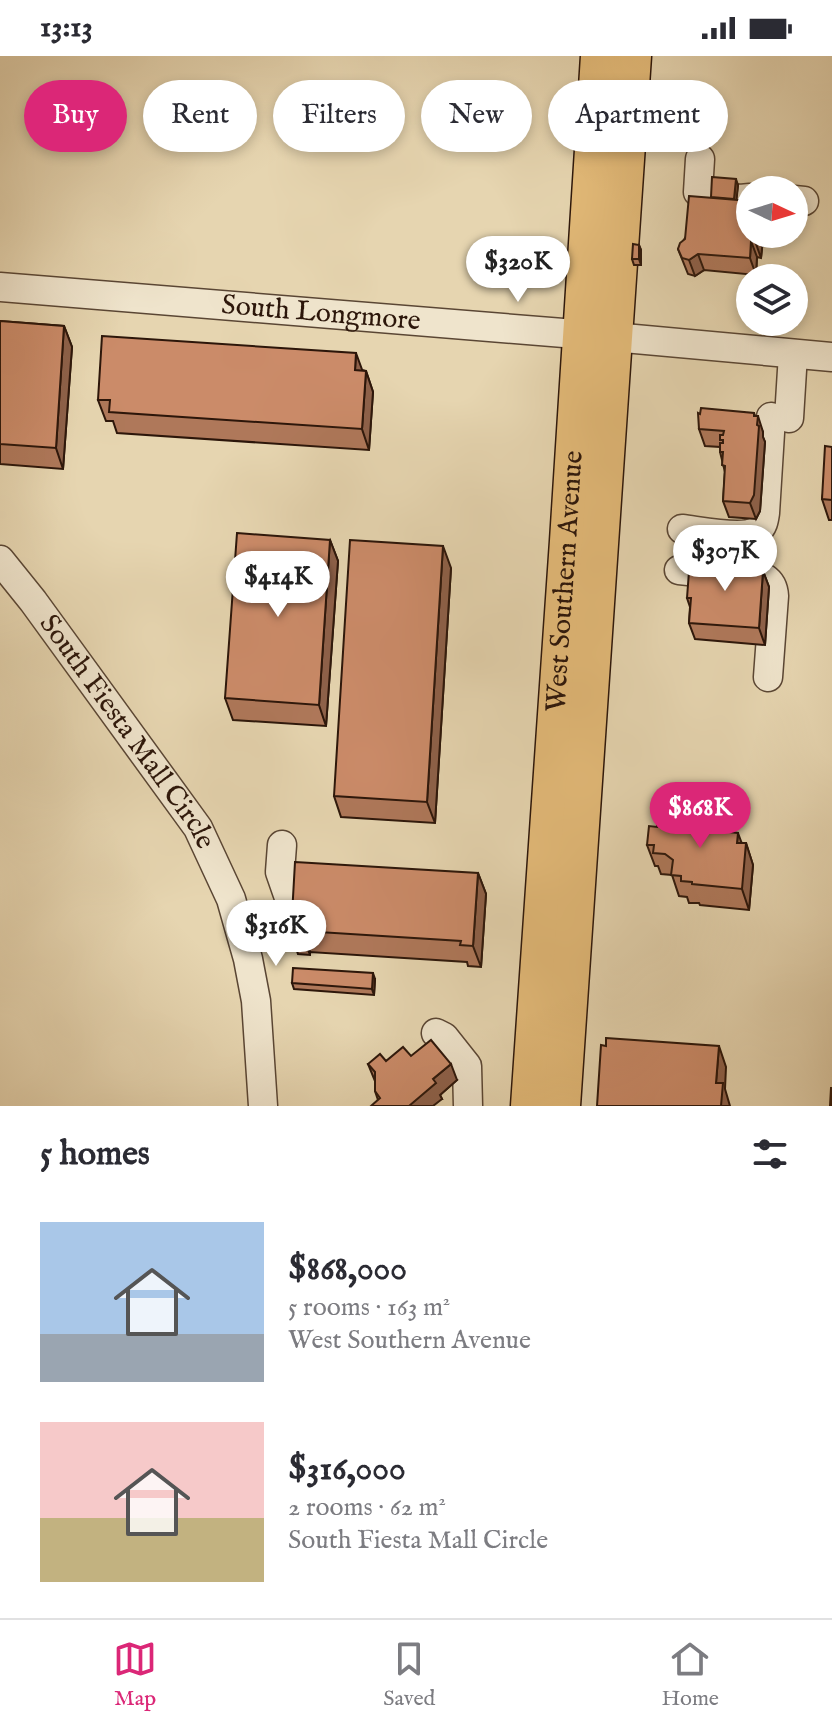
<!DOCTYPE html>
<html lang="en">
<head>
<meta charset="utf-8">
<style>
  body { margin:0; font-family:"IM FELL English",serif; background:#f2f2f3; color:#2b2b33; height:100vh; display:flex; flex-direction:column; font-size:30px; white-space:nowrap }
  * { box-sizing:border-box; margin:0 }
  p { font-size:26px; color:#7c7c81 }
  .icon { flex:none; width:44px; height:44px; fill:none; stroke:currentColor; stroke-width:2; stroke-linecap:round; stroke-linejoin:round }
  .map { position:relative; height:1050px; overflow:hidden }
  .side { display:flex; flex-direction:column; background:#fff; flex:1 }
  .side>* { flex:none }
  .banner { position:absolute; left:24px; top:24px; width:784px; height:72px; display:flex; gap:16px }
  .needle { width:52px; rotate:94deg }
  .controls { position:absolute; left:736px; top:120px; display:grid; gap:16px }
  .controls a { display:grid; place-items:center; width:72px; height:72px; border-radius:50%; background:#fff; box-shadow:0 4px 12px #0003; font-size:40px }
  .price { position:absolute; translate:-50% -68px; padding:0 18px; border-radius:28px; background:#fff; color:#222; font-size:26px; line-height:52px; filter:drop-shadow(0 2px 4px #0008) }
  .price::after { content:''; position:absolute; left:50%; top:48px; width:24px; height:18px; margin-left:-12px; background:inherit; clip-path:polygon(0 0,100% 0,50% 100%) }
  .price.selected { background:#db2777; color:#fff }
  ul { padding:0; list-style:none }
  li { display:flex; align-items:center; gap:24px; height:200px; padding:0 40px }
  li span { display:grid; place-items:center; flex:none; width:224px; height:160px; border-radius:0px; color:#555 }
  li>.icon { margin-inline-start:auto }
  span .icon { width:96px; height:96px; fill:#fffc; stroke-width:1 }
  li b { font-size:34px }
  h2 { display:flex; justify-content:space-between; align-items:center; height:96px; padding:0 40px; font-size:34px }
  .chip { padding:0 28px; border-radius:36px; background:#fff; box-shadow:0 4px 12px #0003; font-size:28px; line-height:72px }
  .chip.selected { background:#db2777; color:#fff }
  .status { display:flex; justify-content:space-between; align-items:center; height:56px; padding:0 40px; background:#fff; direction:ltr }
  .status svg { height:22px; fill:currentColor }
  .dock { display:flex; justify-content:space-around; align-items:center; height:112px; border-top:2px solid #e1e1e2; background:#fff; font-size:22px; color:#7c7c81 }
  .dock a { display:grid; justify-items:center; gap:4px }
  .dock .selected { color:#db2777 }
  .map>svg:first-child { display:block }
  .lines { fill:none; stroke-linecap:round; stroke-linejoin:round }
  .minor-casing { stroke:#5a4634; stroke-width:31 }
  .major-casing { stroke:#2c160a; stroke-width:39 }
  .minor { stroke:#efe4cc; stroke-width:28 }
  .major { stroke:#e3ba78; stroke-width:36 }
  .wall { fill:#af785a; stroke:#2c160a; stroke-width:2 }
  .shaded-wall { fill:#8e614a; stroke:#2c160a; stroke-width:2 }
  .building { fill:#cb8b69; stroke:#2c160a; stroke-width:2 }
  .labels { text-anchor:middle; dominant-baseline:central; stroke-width:6; stroke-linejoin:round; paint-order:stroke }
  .street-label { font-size:28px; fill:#2c160a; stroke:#efe4cc }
</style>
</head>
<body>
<div class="status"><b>13:13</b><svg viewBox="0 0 49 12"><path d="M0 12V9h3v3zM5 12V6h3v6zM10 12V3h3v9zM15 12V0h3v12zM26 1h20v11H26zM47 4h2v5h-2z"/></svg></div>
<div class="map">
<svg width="832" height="1050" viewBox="0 0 832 1050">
  <rect width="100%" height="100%" fill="#e6d5b0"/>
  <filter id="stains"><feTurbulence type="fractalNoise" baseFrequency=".0025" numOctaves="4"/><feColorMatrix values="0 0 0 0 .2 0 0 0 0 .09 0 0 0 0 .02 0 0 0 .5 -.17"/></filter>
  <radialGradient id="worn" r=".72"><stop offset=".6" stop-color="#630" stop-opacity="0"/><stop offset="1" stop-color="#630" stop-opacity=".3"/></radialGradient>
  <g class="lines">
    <g class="minor-casing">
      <g id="minor">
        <path d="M700 103 698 136 702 140 740 143 750 142"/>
        <path d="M794 144 804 145"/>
        <path id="s1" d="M0 231 613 281 832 301"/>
        <path d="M789 362 793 298"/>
        <path d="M682 473C700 475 742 484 757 475 763 471 764 464 765 457L771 361"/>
        <path id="s2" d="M0 504 33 545 198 772 231 843 248 903 256 945 263 1050"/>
        <path d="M679 514 746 521C761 516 773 524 774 540L768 621"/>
        <path d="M282 789 280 816 288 839"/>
        <path d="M436 977 444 981 467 1010 468 1050"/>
      </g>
    </g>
    <g class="major-casing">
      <g id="major">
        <path id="s3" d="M529 1050 568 485 599 0"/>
        <path d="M562 1050 633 0"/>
      </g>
    </g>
    <use href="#minor" class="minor"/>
    <use href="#major" class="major"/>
  </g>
  <g class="wall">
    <path d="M738 129 736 144 750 178H761L763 183 761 202 757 201 756 219 704 214 695 220 688 218 678 193 711 141Z"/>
    <path d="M639 189 641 194V209H634L632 203Z"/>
    <path d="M0 265 64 270 72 291 63 413 0 408Z"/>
    <path d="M362 314 366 315 373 336 369 394 117 377 113 365H106L98 344Z"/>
    <path d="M755 360 763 376V381L765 386 760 455 756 463 729 461 723 445 725 416 720 396V391L705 390 699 373Z"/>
    <path d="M832 391V464H829L822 443Z"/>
    <path d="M330 484 338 505 326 670 233 664 225 642Z"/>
    <path d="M451 512 435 767 341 761 334 740Z"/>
    <path d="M758 515H763L769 531 765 589 695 583 689 567 690 551 687 542Z"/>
    <path d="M720 772 722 776 742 787H746L753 809 749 854 700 849 699 847H689L687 841 679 840 672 819 661 818 658 810H655L647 789Z"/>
    <path d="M478 817 486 838 481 911 468 910 467 906 310 896V899L298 898 291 877Z"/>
    <path d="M375 923 374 939 294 933 292 927Z"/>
    <path d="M411 1000 457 1024 440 1039 442 1043 378 1044 375 1035V1025L368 1008Z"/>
  </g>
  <g class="shaded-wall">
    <path d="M736 123 738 129 735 159 733 154Z"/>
    <path d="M756 178H761L763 183 761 202 755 185Z"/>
    <path d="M751 185 757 201 756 219 750 202Z"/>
    <path d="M639 189 641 194V209L639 203Z"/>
    <path d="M698 198 704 214 695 220 689 204Z"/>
    <path d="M64 270 72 291 63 413 56 392Z"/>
    <path d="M356 297 364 319 355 314Z"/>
    <path d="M366 315 373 336 369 394 362 373Z"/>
    <path d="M754 357 757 365 758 360 763 376V381L765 386 760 455 756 463 750 447Z"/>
    <path d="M330 484 338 505 326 670 319 649Z"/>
    <path d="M443 490 451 512 435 767 427 746Z"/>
    <path d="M763 515 769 531 765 589 759 572Z"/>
    <path d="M712 751 720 772H710Z"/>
    <path d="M738 777 745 796 746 787 753 809 749 854 742 833 737 787Z"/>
    <path d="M478 817 486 838 481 911 473 890Z"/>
    <path d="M303 875 310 896V899L302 877Z"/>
    <path d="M373 917 375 923 374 939 372 933Z"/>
    <path d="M719 990 726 1011 725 1033 730 1050H721L716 1027Z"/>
    <path d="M451 1008 457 1024 440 1039 442 1043 433 1050H409L433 1023Z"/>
  </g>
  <g class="building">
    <path d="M712 121 736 123 734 143 711 141Z"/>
    <path d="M689 140 750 145V178H756L755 185H751L750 202 698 198 689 204 682 202 678 193 680 187 685 183Z"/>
    <path d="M633 188 639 189V203H632Z"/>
    <path d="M0 265 64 270 56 392 0 388Z"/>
    <path d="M102 280 356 297 355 314 366 315 362 373 109 356 110 344H98Z"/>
    <path d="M701 352 754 357V360H758L757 369 759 370 754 439 750 447 723 445 725 410 722 409 723 396H720V387H723V384H720V379H723L724 375 699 373 698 357 700 358Z"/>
    <path d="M825 390 832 391V444L822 443Z"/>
    <path d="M237 477 330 484 319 649 225 642Z"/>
    <path d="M350 484 443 490 427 746 334 740Z"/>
    <path d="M690 502 755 507V514L763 515 759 572 689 567 691 542H687Z"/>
    <path d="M695 749 712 751 710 772H720V775L738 777 737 787H746L742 833 692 828V826L681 825V820L671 819 673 804 665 798 653 797 654 789H647L649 770 657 771 658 761 694 764Z"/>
    <path d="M295 806 478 817 473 890 460 889 461 885 303 875 302 877H291Z"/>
    <path d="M293 912 373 917 372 933 292 927Z"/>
    <path d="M606 982 719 990 716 1027H723L721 1050H597L601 989 606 990Z"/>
    <path d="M431 984 451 1008 433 1023 436 1027 409 1050H371L380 1042 375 1035V1016L368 1008 380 998 386 1005 403 991 411 1000Z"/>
    <path d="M831 1032H832V1050H830Z"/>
  </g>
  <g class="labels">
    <g class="street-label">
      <text stroke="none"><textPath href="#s1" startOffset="322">South Longmore</textPath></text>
      <text stroke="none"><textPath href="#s3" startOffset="526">West Southern Avenue</textPath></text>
      <text stroke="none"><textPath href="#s2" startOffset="214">South Fiesta Mall Circle</textPath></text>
    </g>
  </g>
  <rect width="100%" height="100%" filter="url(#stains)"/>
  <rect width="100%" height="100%" fill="url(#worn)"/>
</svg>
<div class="controls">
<a><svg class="needle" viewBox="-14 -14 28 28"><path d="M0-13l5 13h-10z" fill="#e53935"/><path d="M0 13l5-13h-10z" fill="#7c7c81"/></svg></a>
<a><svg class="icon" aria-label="layers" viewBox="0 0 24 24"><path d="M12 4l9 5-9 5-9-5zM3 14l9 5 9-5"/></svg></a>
</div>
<b class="price" style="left:518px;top:248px">$320K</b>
<b class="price" style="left:725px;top:537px">$307K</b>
<b class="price" style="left:278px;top:563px">$414K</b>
<b class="price selected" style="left:700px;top:794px">$868K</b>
<b class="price" style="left:276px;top:912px">$316K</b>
<div class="banner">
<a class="chip selected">Buy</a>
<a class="chip">Rent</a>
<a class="chip">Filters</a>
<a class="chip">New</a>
<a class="chip">Apartment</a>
</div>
</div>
<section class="side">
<h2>5 homes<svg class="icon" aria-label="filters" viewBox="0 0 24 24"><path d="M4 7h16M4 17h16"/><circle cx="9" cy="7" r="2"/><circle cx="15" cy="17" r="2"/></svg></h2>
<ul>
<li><span style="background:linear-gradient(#a9c7e8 70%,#9aa5b1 0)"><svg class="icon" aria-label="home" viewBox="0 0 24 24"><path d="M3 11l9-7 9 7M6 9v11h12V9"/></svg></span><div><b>$868,000</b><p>5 rooms · 163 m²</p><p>West Southern Avenue</p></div></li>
<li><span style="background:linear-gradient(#f6c9c9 60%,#c2b280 0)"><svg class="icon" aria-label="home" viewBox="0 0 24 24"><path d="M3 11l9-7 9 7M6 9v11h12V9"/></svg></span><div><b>$316,000</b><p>2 rooms · 62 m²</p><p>South Fiesta Mall Circle</p></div></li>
</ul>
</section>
<nav class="dock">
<a class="selected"><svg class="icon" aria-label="map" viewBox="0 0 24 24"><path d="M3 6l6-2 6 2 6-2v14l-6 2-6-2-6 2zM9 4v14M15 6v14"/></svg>Map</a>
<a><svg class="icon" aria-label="saved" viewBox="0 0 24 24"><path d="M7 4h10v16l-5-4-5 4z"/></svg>Saved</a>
<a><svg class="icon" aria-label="home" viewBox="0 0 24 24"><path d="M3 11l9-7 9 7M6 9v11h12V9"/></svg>Home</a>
</nav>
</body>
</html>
